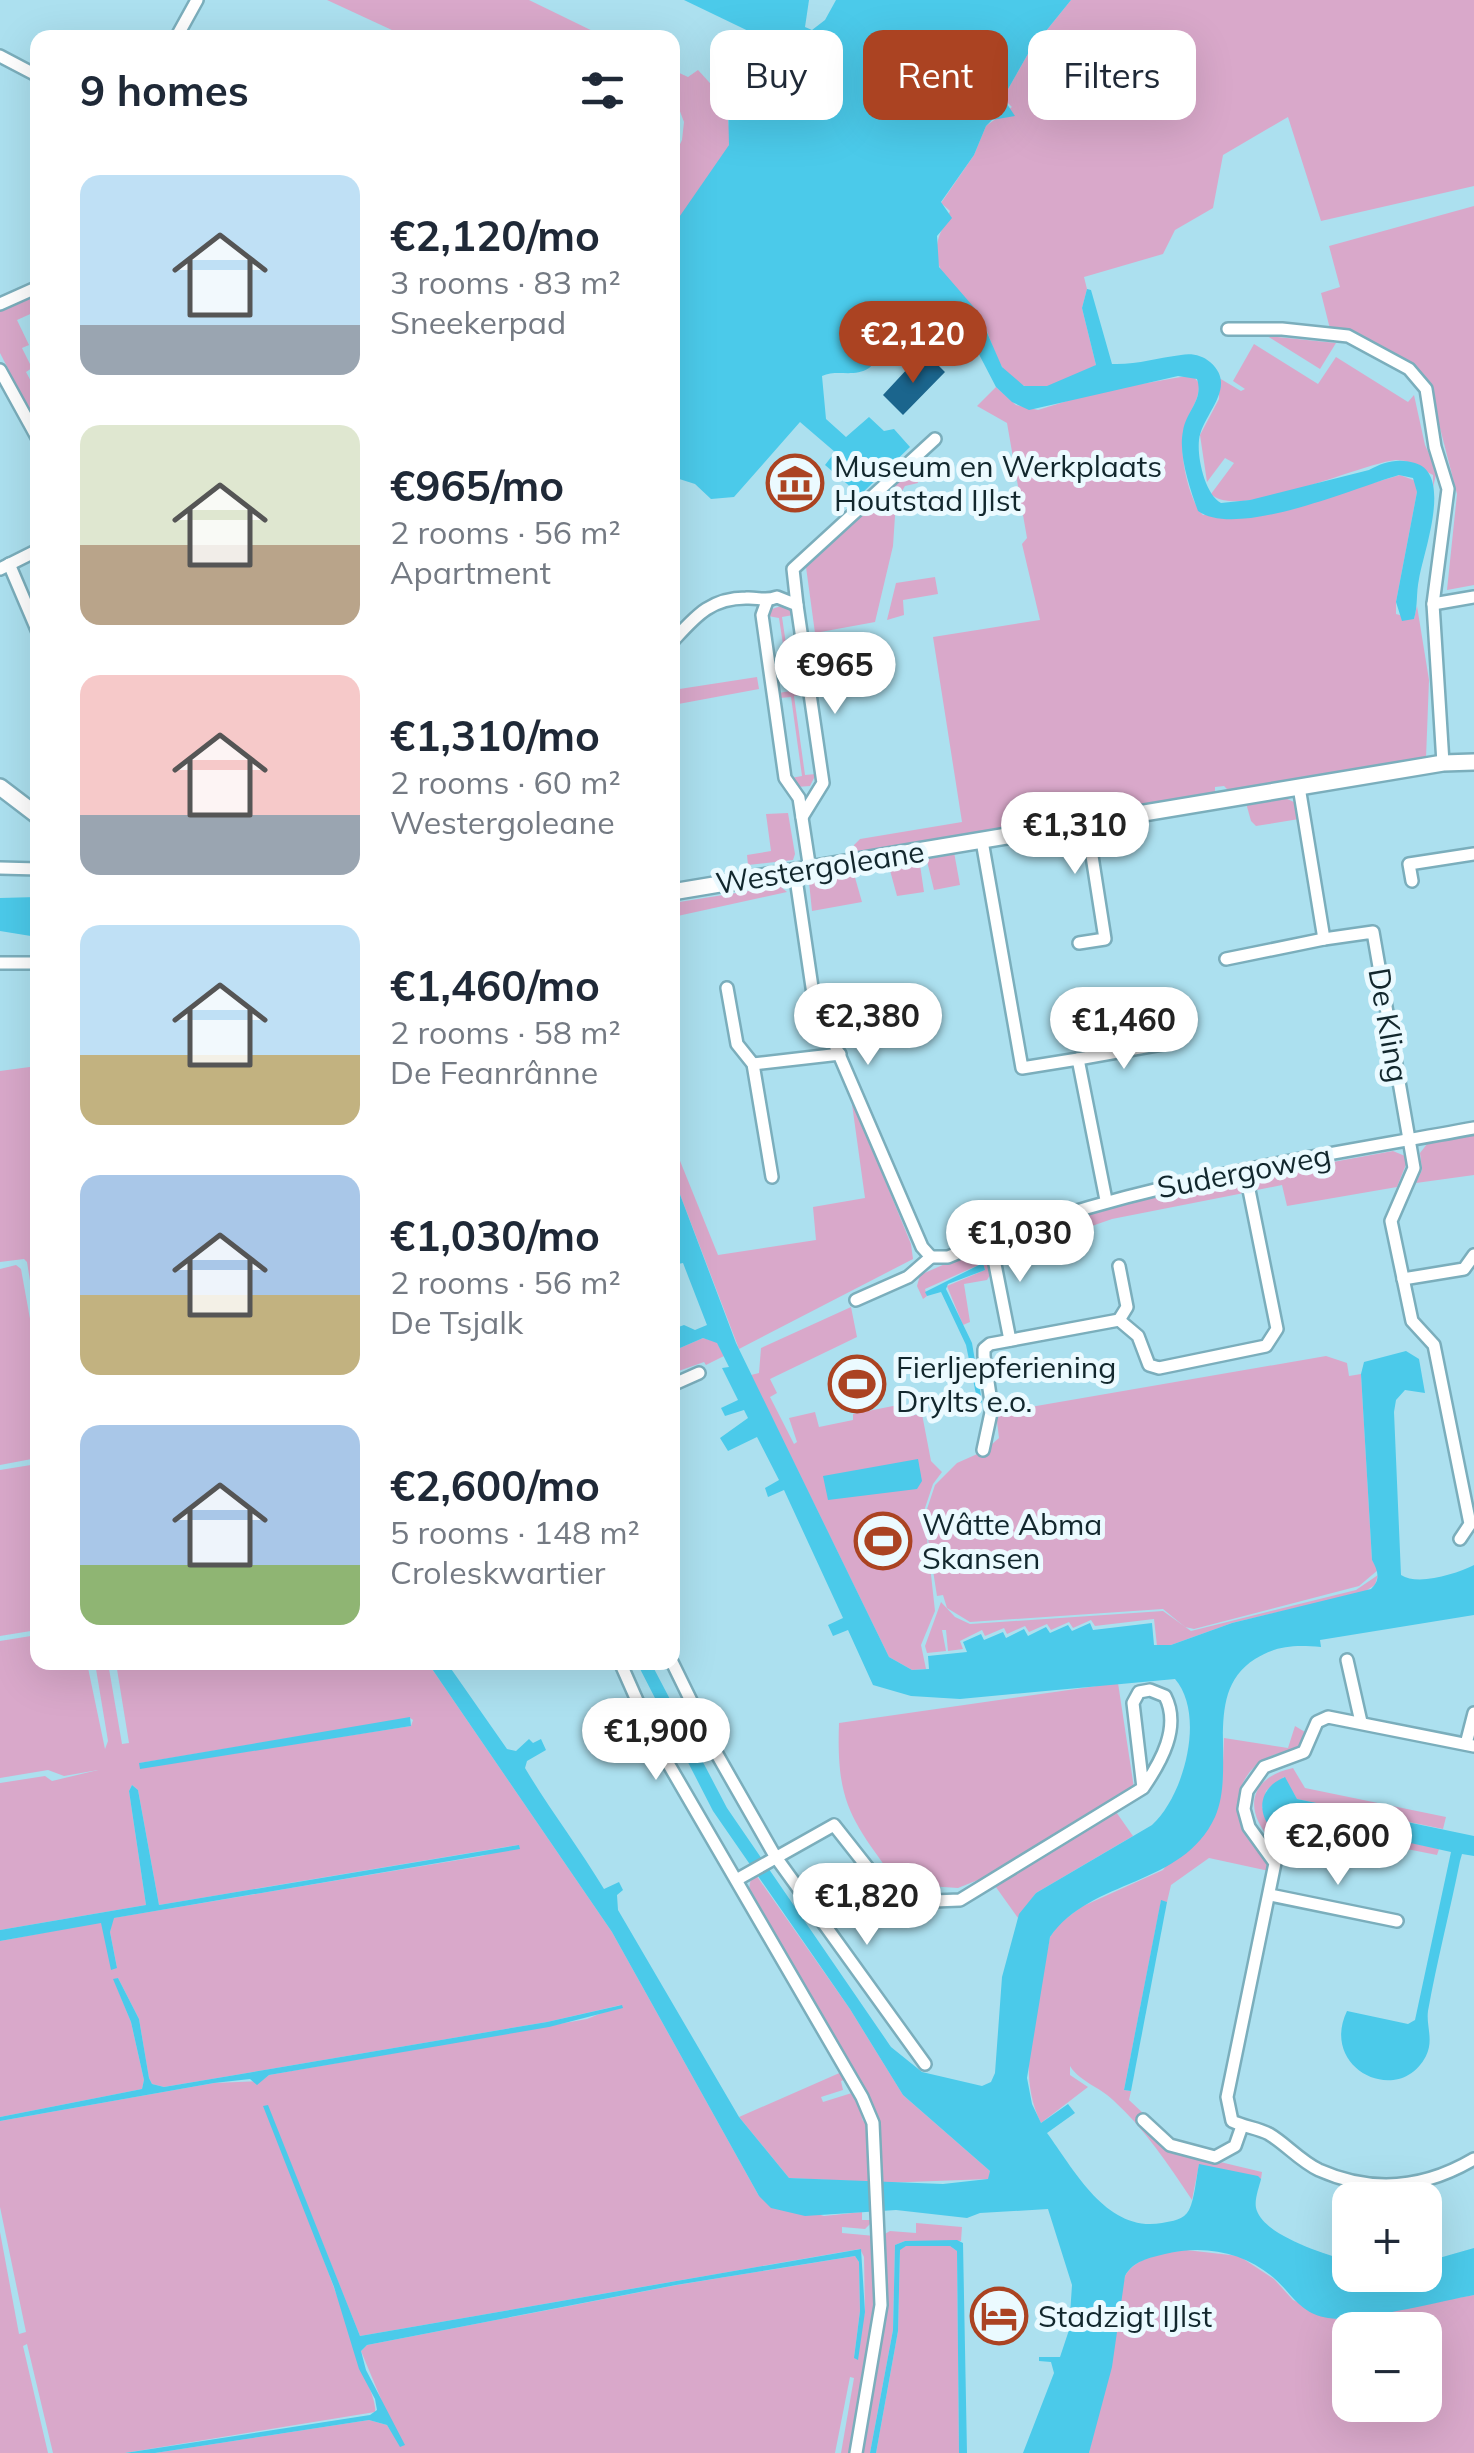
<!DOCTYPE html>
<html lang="en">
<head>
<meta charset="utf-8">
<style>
  body { margin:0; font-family:Mulish,sans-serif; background:#f2f2f3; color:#1f2937; height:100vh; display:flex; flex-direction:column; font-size:38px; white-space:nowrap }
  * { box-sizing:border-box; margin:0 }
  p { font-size:32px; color:#747a83 }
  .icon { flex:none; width:55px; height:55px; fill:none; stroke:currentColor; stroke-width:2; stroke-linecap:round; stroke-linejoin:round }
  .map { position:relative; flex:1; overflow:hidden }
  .drawer { position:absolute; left:30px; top:30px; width:650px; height:1640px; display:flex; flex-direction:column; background:#fff; border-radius:20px; box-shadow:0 10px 40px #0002 }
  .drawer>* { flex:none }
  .banner { position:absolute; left:710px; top:30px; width:612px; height:90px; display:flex; gap:20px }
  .tools { position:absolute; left:1332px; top:2182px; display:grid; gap:20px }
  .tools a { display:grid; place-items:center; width:110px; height:110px; border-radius:20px; background:#fff; box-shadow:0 10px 40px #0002; font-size:50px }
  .price { position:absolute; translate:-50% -85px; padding:0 22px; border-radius:35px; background:#fff; color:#222; font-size:32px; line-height:65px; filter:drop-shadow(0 2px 5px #0008) }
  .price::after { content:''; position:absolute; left:50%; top:60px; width:30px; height:22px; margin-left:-15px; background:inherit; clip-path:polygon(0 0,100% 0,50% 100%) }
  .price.selected { background:#ab4322; color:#fff }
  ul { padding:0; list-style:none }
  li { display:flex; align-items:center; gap:30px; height:250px; padding:0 50px }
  li span { display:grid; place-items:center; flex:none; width:280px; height:200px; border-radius:20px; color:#555 }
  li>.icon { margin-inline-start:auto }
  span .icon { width:120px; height:120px; fill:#fffc; stroke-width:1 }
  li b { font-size:42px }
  h2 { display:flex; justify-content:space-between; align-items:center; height:120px; padding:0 50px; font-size:42px }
  .tag { padding:0 35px; border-radius:20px; background:#fff; box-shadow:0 10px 40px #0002; font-size:35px; line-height:90px }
  .tag.selected { background:#ab4322; color:#fff }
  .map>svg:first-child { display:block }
  .green { fill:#d9a8ca; fill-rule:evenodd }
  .water { fill:#4bcaea }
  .building { fill:#1b658d }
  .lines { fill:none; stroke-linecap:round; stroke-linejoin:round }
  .street-casing { stroke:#7baebc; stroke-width:16 }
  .secondary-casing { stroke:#7baebc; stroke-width:20 }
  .street { stroke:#fff; stroke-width:11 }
  .secondary { stroke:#fff; stroke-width:15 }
  .labels { text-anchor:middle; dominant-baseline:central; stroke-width:10; stroke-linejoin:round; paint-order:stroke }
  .poi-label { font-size:30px; fill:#12272d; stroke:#ebfaff; text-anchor:start }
  .street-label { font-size:30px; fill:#12272d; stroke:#ebfaff }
</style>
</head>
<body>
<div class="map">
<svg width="1474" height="2453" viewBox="0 0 1474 2453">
  <rect width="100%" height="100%" fill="#ace0ef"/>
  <g class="green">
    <path d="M327 0H529L605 37H407Z"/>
    <path d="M1071 0H1474V186L1321 221 1288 117 1223 155 1213 208 1175 230 1163 254 1084 277 1087 289 1082 308 1096 365 1092 370C1073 378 1046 392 1025 386 997 379 993 338 980 316 970 299 942 282 938 262 933 240 943 230 950 211L941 203 974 155 986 126 1012 107 1003 98 1029 52Z"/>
    <path d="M673 70 688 77 698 70 730 105C724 119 733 131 729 145 723 168 688 205 673 226V159L682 140 684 122 673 93Z"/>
    <path d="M1474 206V585L1447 590 1457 494 1431 393 1377 346 1350 331 1330 329 1321 293 1340 287 1329 246Z"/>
    <path d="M37 294V311L17 320 29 345 22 348 32 368 26 372 33 385 37 384V425L0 353V311Z"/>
    <path d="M1267 336 1336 343 1320 369Z"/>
    <path d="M1254 344 1318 384 1336 357 1408 402 1414 395 1425 445 1437 471 1433 487V475L1406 461 1396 460C1359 464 1237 521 1211 494L1234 463 1225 458 1207 482 1200 435 1219 399V378L1241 391 1245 389 1233 381Z"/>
    <path d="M1192 375 1199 383C1200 401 1188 412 1184 429 1178 449 1188 500 1203 515L1285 509 1400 475 1416 481 1417 492 1396 602V614L1414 619 1417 606 1429 680 1426 758 1230 792 1224 786 1215 787V795L856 856 854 845 860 839 962 822 933 637 1040 620 1022 544 1027 538 1007 423 977 406 996 387 1016 405 1038 410 1096 392Z"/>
    <path d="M913 468 918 483 905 486 896 501 893 546 875 622 815 633 806 567Z"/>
    <path d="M935 577 938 594 903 600 904 615 887 620 896 583Z"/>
    <path d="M781 606 788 607 793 615 782 617 793 691 804 690V694L794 696 805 775 816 774 810 786 797 787 791 778 802 776 791 697 780 698 779 693 790 691 779 618 768 616 772 609Z"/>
    <path d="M757 677 759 689 673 705V690Z"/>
    <path d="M1283 797 1296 803 1299 819 1256 826 1251 821 1246 803Z"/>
    <path d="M788 813 795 854 793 860 748 865 747 855 771 851 766 814Z"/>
    <path d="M954 852 960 885 934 890 926 857Z"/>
    <path d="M919 858 924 892 897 896 888 863Z"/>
    <path d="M854 874 862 902 812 911 809 882Z"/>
    <path d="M780 886 787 892 673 917V903Z"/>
    <path d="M37 1066V1324L27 1262 24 1259 0 1262V1071Z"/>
    <path d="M851 1097 911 1244 913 1259 739 1349 673 1176 672 1141 718 1255 816 1240 813 1207 865 1198Z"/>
    <path d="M1474 1135V1175L1416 1183 1422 1170 1420 1153 1427 1144Z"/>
    <path d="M1393 1151 1405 1156 1407 1162 1397 1187 1287 1206 1282 1185 1257 1190 1262 1175Z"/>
    <path d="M1230 1181 1243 1186 1244 1193 1112 1219 1003 1257V1242C1076 1212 1152 1196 1230 1181Z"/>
    <path d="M972 1252 986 1257 990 1275 987 1280 964 1284 970 1322 963 1325 947 1286 985 1270 983 1263 925 1289 927 1296 923 1299 917 1286 920 1275Z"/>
    <path d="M16 1265 21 1269 38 1363 37 1458 0 1465V1269Z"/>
    <path d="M851 1307 857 1337 770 1379 777 1393 770 1397 794 1444 797 1442 789 1418 815 1412 819 1427 853 1420V1414L898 1405 901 1417 922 1414 931 1461 942 1472 933 1484 924 1511 935 1611 921 1645 926 1669 912 1670 889 1657 751 1375 759 1373 761 1348Z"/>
    <path d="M703 1338 717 1342 724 1356 706 1365 704 1362 673 1373V1351Z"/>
    <path d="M1326 1356 1347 1363 1349 1376 1361 1374 1372 1560 1378 1570 1359 1586 1194 1629 1185 1627 1163 1609 970 1622 947 1608 943 1595 937 1596 926 1526V1512L935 1485 957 1463 984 1451 999 1438 996 1413Z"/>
    <path d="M37 1464V1630L0 1636V1470Z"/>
    <path d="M1378 1575 1375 1585 1364 1592 1232 1623 1171 1645 1157 1646 1154 1619 1095 1626 1091 1620 1073 1628 1069 1622 1051 1630 1047 1624 1029 1632 1025 1626 1007 1634 1004 1628 985 1636 982 1630 960 1641 963 1649 948 1651 946 1630H942L946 1651 927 1653 925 1646 941 1602 955 1617 970 1624 1163 1611 1191 1631 1356 1590Z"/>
    <path d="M37 1635 38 1662 87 1663 105 1749 108 1741 95 1663H108L122 1744 129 1743 116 1663H428L612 1932 759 2196 824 2216 862 2212V2220H874L865 2229 842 2227V2233L875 2236 877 2305 851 2453H841L854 2378 850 2377 835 2453H155L369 2420 387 2425 401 2447 361 2351 367 2345 677 2285 855 2256 859 2262 860 2311 854 2358 865 2312 864 2257 860 2249 360 2336 267 2105 352 2337C356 2358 378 2401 375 2412L125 2453H53L27 2344 23 2346 48 2453H0V2232L19 2334 26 2332 0 2207V2121L214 2083 261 2081 269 2075 587 2019 621 2005 547 2022 164 2087 152 2084 149 2078 139 2019 118 1978 114 1980 131 2022 144 2080 142 2089 0 2117V1941L101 1922 117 1968 110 1932 113 1918 482 1856 518 1845 159 1905 138 1790 132 1785 129 1791 146 1905 0 1930V1783L45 1776 52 1781 98 1770 64 1776 48 1770 0 1778V1641ZM410 1718 413 1720 411 1726 140 1768V1763Z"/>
    <path d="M1118 1683 1134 1788 1003 1870 958 1888 898 1884C852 1820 836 1805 839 1723Z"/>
    <path d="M1295 1726 1305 1732 1300 1748C1290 1752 1279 1752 1269 1757 1238 1771 1228 1812 1248 1839 1257 1852 1270 1853 1269 1871L1209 1858 1171 1885 1167 1902 1161 1901 1124 2090 1131 2091 1129 2100 1144 2114 1138 2120 1170 2150 1262 2172 1261 2179 1199 2165 1192 2200C1168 2164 1145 2129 1113 2100 1100 2087 1080 2082 1070 2066V2075L1088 2087 1041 2123C1013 2068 1040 1995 1050 1937L1059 1924 1081 1907 1163 1870 1222 1787 1224 1738 1288 1748Z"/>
    <path d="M1293 1768 1305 1788 1446 1817 1443 1829 1297 1799 1284 1777 1266 1791 1262 1808 1439 1849 1437 1855 1296 1827 1273 1842C1243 1811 1248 1778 1293 1768Z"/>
    <path d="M1114 1809 1133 1836 1036 1893 1018 1918 993 1883Z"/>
    <path d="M756 1875 850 2009 903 2095 990 2171 989 2179 882 2183 880 2140 863 2091 749 1889 751 1878Z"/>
    <path d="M844 2071 847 2079 841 2081 843 2090 821 2097 823 2102 855 2092 863 2121 868 2122 872 2182 789 2178 739 2117Z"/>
    <path d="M916 2223 962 2227 961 2241H905L895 2245 893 2330 870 2453H860L883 2327V2235L890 2231 916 2233Z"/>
    <path d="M906 2246H950L957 2251 959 2453H876L898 2331 900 2249Z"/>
    <path d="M1186 2250 1239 2256 1274 2279 1293 2300 1336 2319 1474 2295V2453H1089L1125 2276C1136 2256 1165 2253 1186 2250ZM1350 2330H1425V2405H1350Z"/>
  </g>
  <g class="water">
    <path d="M684 0H809L805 27 812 30 825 20 836 0H1071L1029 52 1003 98 1015 116 992 120 986 126 974 155 941 202 952 218 937 236 939 267 978 312 1002 367 1024 386H1047L1096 365 1082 308 1087 289 1091 290 1112 364C1136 365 1157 358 1181 355 1191 353 1202 355 1210 362 1239 387 1202 414 1199 440 1197 458 1205 494 1221 503L1250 500 1369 470C1384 462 1397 458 1415 463 1453 474 1424 550 1419 579 1416 593 1418 606 1414 619L1402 621 1396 602 1417 492 1413 478 1399 475C1354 488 1237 539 1198 511 1190 489 1178 454 1183 431 1186 411 1204 400 1197 379L1178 376 1029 410 1012 402 996 387 957 312 950 310 933 323 917 316C884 331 890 353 869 368 854 378 837 369 822 376L826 419 846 437 869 417 884 431 894 429 910 447 860 495 825 465 835 452 800 422 734 497 711 499 695 484 673 477V226L729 145 728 106 754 96 794 53Z"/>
    <path d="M37 897V937L0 931V898Z"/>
    <path d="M673 1176 736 1343 889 1657 912 1670 929 1669 928 1656 967 1652 963 1642 981 1634 984 1640 1003 1632 1006 1638 1024 1629 1028 1636 1046 1627 1050 1633 1068 1625 1072 1631 1090 1623 1093 1630 1152 1623 1154 1645H1171L1232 1623 1371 1589C1381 1580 1378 1571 1372 1560L1361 1374 1364 1362 1406 1351 1419 1359 1425 1393 1405 1390 1396 1400 1394 1412 1401 1575C1418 1586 1456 1574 1474 1565V1615L1320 1640 1321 1647C1295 1645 1278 1645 1255 1659 1201 1693 1237 1767 1215 1817 1183 1887 1091 1878 1050 1937L1027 2078 1032 2104 1041 2123 1068 2104 1075 2113 1047 2133C1075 2171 1107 2233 1162 2223 1172 2221 1184 2220 1189 2210 1195 2198 1196 2178 1199 2164L1258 2176 1261 2179C1259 2188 1253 2202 1257 2211 1266 2236 1327 2255 1350 2261V2275H1425V2262L1474 2248V2295C1441 2301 1356 2323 1328 2318 1308 2315 1298 2304 1285 2289 1254 2254 1209 2243 1165 2254 1149 2258 1133 2261 1125 2276L1112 2367 1089 2453H1023L1054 2373 1051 2362 1039 2361V2357H1060L1069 2330 1072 2285 1048 2209 980 2213 967 2218 896 2210 805 2216 771 2208 759 2196 612 1932 428 1663H447L507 1749 516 1751 529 1739 533 1743 541 1739 546 1750 527 1761 525 1768C550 1810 578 1846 604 1889L619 1882 623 1890 617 1895 618 1910 739 2117 789 2178 943 2184 988 2179 990 2171 903 2095 850 2009 713 1811 637 1663H651L727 1808 891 2047 922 2072 982 2086 991 2082 995 2073 1002 1977 1019 1914 1036 1893 1152 1825C1184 1796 1206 1715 1175 1679L960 1699 911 1696 873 1685 848 1630 833 1636 828 1625 843 1618 784 1490 768 1497 765 1488 779 1480 757 1437 728 1451 720 1438 748 1418 744 1410 725 1416 721 1408 738 1400 722 1368 729 1367 717 1343 703 1338 673 1351V1329L684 1325 695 1330 707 1325 683 1263 673 1265V1253L678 1251 673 1237Z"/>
    <path d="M983 1263 985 1270 948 1284 946 1289 972 1343 982 1402 978 1404 966 1345 941 1292 927 1296 925 1292Z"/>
    <path d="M918 1459 922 1481 917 1489 828 1500 823 1476Z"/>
    <path d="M410 1717 411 1726 140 1769 139 1763Z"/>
    <path d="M1285 1777 1297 1799 1474 1836V1856L1462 1854 1460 1861C1450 1911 1437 1961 1428 2011 1426 2026 1434 2040 1426 2056 1399 2108 1319 2069 1347 2011L1408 2024 1415 2020 1451 1852 1293 1817 1273 1831C1255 1811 1260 1787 1285 1777Z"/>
    <path d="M132 1785 138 1790 159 1905 519 1845 520 1849 114 1918 110 1932 117 1968 111 1970 101 1923 0 1941V1930L146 1905 129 1791Z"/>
    <path d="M1161 1900 1167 1902 1131 2091 1124 2090Z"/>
    <path d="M118 1978 139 2019 149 2078 152 2084 164 2087 547 2022 622 2005 623 2008 549 2027 269 2075 257 2085 250 2079 214 2083 0 2121V2117L142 2089 144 2080 131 2022 113 1979Z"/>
    <path d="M268 2105 360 2336 861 2249 865 2312 858 2360 854 2358 860 2311 859 2262 855 2256 676 2285 367 2345 361 2351 366 2370 405 2445 400 2447 387 2425 369 2420 155 2453H125L370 2415 377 2410 375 2399 359 2369 334 2287 263 2106Z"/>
    <path d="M905 2241 957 2240 963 2243 967 2453H959L957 2251 950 2246H906L900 2250 898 2331 876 2453H870L893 2330 895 2245Z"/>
  </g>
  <path class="building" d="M932 359 945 372 903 415 883 395 909 367 916 373Z"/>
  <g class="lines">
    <g class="street-casing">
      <g id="street">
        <path d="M176 38 197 0"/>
        <path d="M0 56 38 76"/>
        <path d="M0 304 38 287"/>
        <path d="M1228 329H1282L1348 336 1409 369 1426 389 1435 447 1448 489 1433 604 1443 763"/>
        <path d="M0 370 38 439"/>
        <path d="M9 564 38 632"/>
        <path d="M0 569 38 550"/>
        <path d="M767 601 762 615 785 778 799 798 810 870"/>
        <path d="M1433 604 1474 597"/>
        <path d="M797 605 823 783 802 817"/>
        <path d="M672 642C695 617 710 598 746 598 758 597 765 602 777 597L797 605 793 569 935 439"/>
        <path d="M1299 787 1324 939 1373 932 1414 1168 1391 1221 1412 1321 1434 1345 1470 1524 1460 1539"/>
        <path d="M982 841 1022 1068 1078 1059 1106 1200"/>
        <path d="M0 868 38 869"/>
        <path d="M795 872 813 994 922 1247 931 1257"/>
        <path d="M1412 881 1409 864 1474 854"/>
        <path d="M1079 943 1105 939 1087 824"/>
        <path d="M1226 959 1324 939"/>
        <path d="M0 963H38"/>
        <path d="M727 988 737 1044 753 1064 772 1177"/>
        <path d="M1078 1059 1162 1044"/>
        <path d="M753 1064 840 1054"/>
        <path d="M990 1239 1010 1340"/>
        <path d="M931 1257H948C1116 1185 1295 1161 1474 1128"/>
        <path d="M1119 1266 1127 1307 1119 1320"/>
        <path d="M1403 1279 1464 1269 1474 1255"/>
        <path d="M856 1300 908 1277 931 1257"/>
        <path d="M672 1385 699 1373"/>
        <path d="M983 1450 992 1408 984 1356V1349L990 1344 1119 1320 1138 1336 1149 1365 1159 1368 1266 1346 1277 1329 1245 1170"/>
        <path d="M1347 1660 1361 1722"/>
        <path d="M620 1662 654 1739 862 2097 873 2123 881 2305 856 2453"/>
        <path d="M672 1662 718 1756 775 1856 925 2064"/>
        <path d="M1466 1744 1474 1713"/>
        <path d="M1474 1746 1328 1717 1317 1722 1304 1752 1264 1767 1247 1791 1244 1809 1249 1827 1275 1863 1227 2097 1232 2121C1244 2127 1258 2128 1269 2134 1286 2144 1300 2161 1319 2170 1373 2194 1425 2188 1474 2159"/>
        <path d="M738 1879 834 1825 890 1896 908 1902 960 1900 1143 1788C1161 1762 1181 1727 1165 1696L1150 1690 1139 1692 1133 1703 1143 1788"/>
        <path d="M1270 1895 1397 1921"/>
        <path d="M1143 2120 1170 2145 1215 2157 1235 2146 1242 2126"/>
      </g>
    </g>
    <g class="secondary-casing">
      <g id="secondary">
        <path d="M0 787 38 816"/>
        <path d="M672 892 1443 763 1474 762"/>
      </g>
    </g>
    <use href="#street" class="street"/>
    <use href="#secondary" class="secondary"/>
  </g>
  <defs>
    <g id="museum-ring" transform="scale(2.875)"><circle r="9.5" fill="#ebfaff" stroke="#ab4322" stroke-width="1.5"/><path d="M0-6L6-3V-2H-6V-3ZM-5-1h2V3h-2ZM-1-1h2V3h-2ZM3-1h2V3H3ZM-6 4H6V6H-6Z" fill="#ab4322"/></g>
    <g id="stadium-ring" transform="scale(2.875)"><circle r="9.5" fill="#ebfaff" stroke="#ab4322" stroke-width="1.5"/><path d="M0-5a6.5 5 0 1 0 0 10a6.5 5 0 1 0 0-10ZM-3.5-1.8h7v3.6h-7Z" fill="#ab4322"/></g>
    <g id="hotel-ring" transform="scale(2.875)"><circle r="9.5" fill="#ebfaff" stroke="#ab4322" stroke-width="1.5"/><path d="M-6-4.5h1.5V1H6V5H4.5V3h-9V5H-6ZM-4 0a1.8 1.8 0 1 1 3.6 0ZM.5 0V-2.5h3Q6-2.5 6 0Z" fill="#ab4322"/></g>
  </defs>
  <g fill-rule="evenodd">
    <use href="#museum-ring" x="795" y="483"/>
    <use href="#stadium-ring" x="857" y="1384"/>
    <use href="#stadium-ring" x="883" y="1541"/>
    <use href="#hotel-ring" x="999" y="2316"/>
  </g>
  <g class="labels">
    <g class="poi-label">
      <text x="834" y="466">Museum en Werkplaats<tspan x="834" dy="34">Houtstad IJlst</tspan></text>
      <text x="896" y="1367">Fierljepferiening<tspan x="896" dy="34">Drylts e.o.</tspan></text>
      <text x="922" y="1524">Wâtte Abma<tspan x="922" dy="34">Skansen</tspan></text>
      <text x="1038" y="2316">Stadzigt IJlst</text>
    </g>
    <g class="street-label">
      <text transform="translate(820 867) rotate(-9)">Westergoleane</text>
      <text transform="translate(1389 1025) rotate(80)">De Kling</text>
      <text transform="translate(1244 1171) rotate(-11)">Sudergoweg</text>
    </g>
  </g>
</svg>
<div class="tools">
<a>+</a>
<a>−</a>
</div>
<b class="price selected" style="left:913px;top:386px">€2,120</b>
<b class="price" style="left:835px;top:717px">€965</b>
<b class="price" style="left:1075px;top:877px">€1,310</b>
<b class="price" style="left:868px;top:1068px">€2,380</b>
<b class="price" style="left:1124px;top:1072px">€1,460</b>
<b class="price" style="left:1020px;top:1285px">€1,030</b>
<b class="price" style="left:656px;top:1783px">€1,900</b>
<b class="price" style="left:1338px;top:1888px">€2,600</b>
<b class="price" style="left:867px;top:1948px">€1,820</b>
<div class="banner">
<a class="tag">Buy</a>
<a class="tag selected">Rent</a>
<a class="tag">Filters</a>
</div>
<section class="drawer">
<h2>9 homes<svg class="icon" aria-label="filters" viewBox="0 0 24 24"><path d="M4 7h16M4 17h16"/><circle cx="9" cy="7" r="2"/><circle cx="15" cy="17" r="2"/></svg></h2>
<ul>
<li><span style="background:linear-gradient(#bfe0f5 75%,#9aa5b1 0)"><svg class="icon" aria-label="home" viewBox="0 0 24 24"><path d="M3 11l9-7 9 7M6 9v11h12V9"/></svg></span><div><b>€2,120/mo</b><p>3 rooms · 83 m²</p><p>Sneekerpad</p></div></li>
<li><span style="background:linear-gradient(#dfe7d0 60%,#b9a48a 0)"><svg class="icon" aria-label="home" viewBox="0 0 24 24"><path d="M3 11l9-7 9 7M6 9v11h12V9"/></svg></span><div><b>€965/mo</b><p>2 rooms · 56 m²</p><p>Apartment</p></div></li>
<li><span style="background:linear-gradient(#f6c9c9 70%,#9aa5b1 0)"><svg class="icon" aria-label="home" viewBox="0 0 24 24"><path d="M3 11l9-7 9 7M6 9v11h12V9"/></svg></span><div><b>€1,310/mo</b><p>2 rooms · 60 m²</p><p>Westergoleane</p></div></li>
<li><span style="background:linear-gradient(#bfe0f5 65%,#c2b280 0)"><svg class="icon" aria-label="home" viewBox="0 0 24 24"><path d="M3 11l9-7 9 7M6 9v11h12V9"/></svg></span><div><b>€1,460/mo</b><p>2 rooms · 58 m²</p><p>De Feanrânne</p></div></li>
<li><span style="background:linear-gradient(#a9c7e8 60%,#c2b280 0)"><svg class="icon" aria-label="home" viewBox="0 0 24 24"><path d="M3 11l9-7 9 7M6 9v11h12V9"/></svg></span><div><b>€1,030/mo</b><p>2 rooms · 56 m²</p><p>De Tsjalk</p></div></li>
<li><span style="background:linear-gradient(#a9c7e8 70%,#8fb573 0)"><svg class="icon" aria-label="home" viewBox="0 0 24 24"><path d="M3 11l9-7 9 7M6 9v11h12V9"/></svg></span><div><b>€2,600/mo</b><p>5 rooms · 148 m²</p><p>Croleskwartier</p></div></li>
</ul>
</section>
</div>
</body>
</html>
